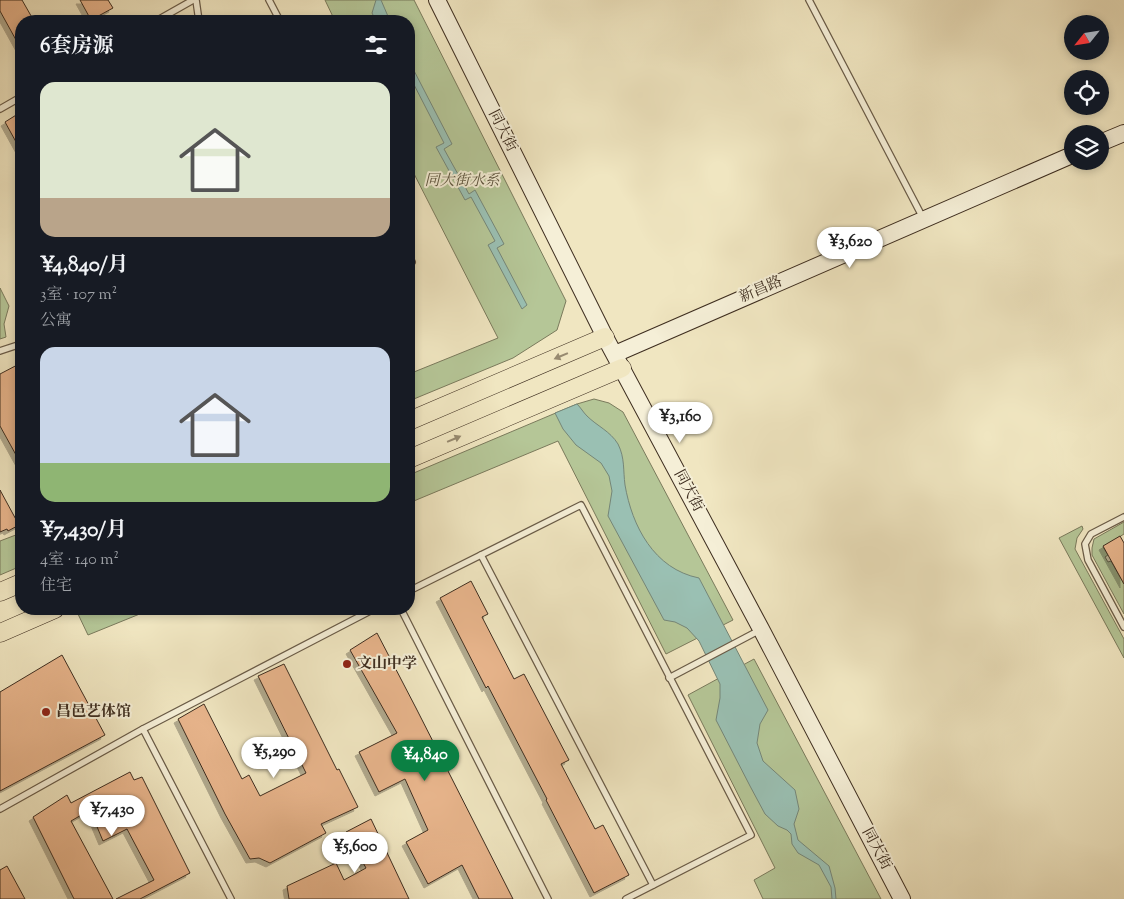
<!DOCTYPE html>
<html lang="zh">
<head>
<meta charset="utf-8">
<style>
  body { margin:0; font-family:"Sorts Mill Goudy","Noto Serif SC",serif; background:#242831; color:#f1f3f6; height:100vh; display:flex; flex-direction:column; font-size:19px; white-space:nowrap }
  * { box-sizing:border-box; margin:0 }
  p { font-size:16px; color:#9ea1a6 }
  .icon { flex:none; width:28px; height:28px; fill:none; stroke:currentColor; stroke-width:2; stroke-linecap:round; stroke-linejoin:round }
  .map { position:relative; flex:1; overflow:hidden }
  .details { position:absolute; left:15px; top:15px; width:400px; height:600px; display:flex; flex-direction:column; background:#171b24; border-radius:20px; box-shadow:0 2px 8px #0003 }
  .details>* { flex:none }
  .needle { width:32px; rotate:240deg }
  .fabs { position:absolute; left:1064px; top:15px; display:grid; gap:10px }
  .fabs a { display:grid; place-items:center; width:45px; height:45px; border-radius:50%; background:#171b24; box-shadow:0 2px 8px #0003; font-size:25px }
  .price { position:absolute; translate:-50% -42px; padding:0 11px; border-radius:18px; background:#fff; color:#222; font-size:16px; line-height:32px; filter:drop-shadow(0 1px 2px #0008) }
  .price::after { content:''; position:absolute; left:50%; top:30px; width:15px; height:11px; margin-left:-8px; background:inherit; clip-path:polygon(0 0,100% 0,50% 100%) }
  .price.current { background:#0b8043; color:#fff }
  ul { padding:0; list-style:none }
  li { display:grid; align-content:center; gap:10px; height:265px; padding:0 25px }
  li span { display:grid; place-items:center; height:155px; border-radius:15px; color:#555 }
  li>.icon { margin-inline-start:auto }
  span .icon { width:90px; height:90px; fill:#fffc; stroke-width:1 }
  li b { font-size:21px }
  h2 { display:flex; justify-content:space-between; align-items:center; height:60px; padding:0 25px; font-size:21px }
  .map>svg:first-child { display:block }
  .green { fill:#b5c697; stroke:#7a7a5c }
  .water { fill:#9ac0b3; stroke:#758678 }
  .building { fill:#e7b48b; stroke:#3e2e20; filter:url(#shadow) }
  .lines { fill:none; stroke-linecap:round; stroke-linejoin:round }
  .lane-casing { stroke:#6a5c48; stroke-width:8 }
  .secondary-casing { stroke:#3e2e20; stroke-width:18 }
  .primary-casing { stroke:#3e2e20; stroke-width:19 }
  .lane { stroke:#f5efd7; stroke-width:5.5 }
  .secondary { stroke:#f5efd7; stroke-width:16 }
  .primary { stroke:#f0e6c1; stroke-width:18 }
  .oneway { fill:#978a70 }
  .poi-dot { fill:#8f2418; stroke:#f5efd7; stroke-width:2 }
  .labels { text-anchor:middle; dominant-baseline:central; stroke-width:4; stroke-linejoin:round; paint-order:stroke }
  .street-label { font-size:15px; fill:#3e2e20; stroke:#f5efd7 }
  .park-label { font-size:15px; font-style:italic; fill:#5c543e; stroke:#f5efd7 }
  .poi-label { font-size:15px; font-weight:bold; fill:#3e2e20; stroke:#f5efd7; text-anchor:start }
</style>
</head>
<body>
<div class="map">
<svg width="1124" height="899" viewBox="0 0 1124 899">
  <defs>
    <filter id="shadow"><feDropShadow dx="-4" dy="4" stdDeviation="0" flood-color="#0004"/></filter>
  </defs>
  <rect width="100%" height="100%" fill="#f0e6c1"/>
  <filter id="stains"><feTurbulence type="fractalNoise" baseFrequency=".004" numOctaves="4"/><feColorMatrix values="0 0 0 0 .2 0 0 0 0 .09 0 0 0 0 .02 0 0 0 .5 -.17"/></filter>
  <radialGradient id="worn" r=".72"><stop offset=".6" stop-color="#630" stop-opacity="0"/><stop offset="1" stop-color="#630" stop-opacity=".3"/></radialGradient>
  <g class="green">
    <path d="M325 0H414L566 301 557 330 513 358 409 401V374L498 338 409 164V21H335Z"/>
    <path d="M0 288 9 306 4 324 6 337 0 339Z"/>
    <path d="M594 399 609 403 623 412 733 620 666 654 558 441 409 503V475L577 404Z"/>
    <path d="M1124 522V534L1103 547 1108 555 1105 557 1108 562 1111 561 1124 584V614L1092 555V548L1094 539Z"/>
    <path d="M1082 526 1083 529 1077 538 1075 549 1124 639V658L1059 538Z"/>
    <path d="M21 533V566L0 575V541Z"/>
    <path d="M91 609H152L88 635 78 614Z"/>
    <path d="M754 659 881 899H763L754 880 775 868 688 695Z"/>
  </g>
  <g class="water">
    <path d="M376 0H381L390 21H376L372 13Z"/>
    <path d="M409 61 452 144 444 149 469 194 475 190 504 244 497 248 527 305 522 309 488 245 495 241 471 197 465 200 436 147 444 143 409 75Z"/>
    <path d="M577 404C581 408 583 412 587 416 597 426 610 431 618 444 625 458 623 470 625 485 632 526 654 569 699 578L768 710 760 724 757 743 763 761 795 790 799 809 794 824 798 840 829 866 835 888 836 899H832L831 887 819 865 798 853 792 844 791 834 787 830 778 826 765 814 750 786 716 720 720 698V684L699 641 687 628 675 622 664 620 608 516 612 491 609 476 601 463 576 445 563 429 555 413Z"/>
  </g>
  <g class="building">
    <path d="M0 0H22L34 21H21V49L0 11Z"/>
    <path d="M80 0H108L113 8 91 20Z"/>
    <path d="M21 112V151L5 122Z"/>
    <path d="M21 363V464L0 426V374Z"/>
    <path d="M0 490 19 525 8 531 7 529 0 532Z"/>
    <path d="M1120 536 1124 543V584L1103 546Z"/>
    <path d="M471 581 488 614 482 617 514 679 524 674 569 760 561 764 595 829 603 825 629 875 594 893 546 800 547 799 488 686 486 688 440 598Z"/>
    <path d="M377 633 416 708 513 899H479L462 865 428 884 406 842 428 830 405 779 379 792 359 752 397 733 350 650Z"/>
    <path d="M62 655 105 735 0 791V692Z"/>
    <path d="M284 664 337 770 339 769 358 807 321 824 326 833 270 863 259 858 250 859 225 814 178 719 204 704 242 779 249 775 260 796 306 773 258 676Z"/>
    <path d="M130 772 134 780 142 777 190 873 140 899H116L154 880 127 829 103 841 90 810 71 821 113 899H74L33 817 67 795 71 803Z"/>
    <path d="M371 819 409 899H289L287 886 336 863 344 880 366 868 346 832Z"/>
    <path d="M7 866 25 899H0V870Z"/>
  </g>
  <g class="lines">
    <g class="lane-casing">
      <g id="lane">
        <path d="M196 0 199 21"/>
        <path d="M269 0 280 21"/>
        <path d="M809 0 923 218"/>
        <path d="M156 21 193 0"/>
        <path d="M0 109 21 97"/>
        <path d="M409 256 412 262 409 264"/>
        <path d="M0 351 21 344"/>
        <path d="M1124 517 1091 534 1085 544 1088 560 1124 627"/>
        <path d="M481 555 653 885"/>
        <path d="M409 591 581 505 751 835 626 899"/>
        <path d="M401 609 548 899"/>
        <path d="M669 678 760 630"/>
        <path d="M143 729 231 899"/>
        <path d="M0 809 143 729 374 609"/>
      </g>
    </g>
    <g class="secondary-casing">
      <g id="secondary">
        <path d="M437 0 605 337 761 629 902 899"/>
        <path d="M1100 143 1124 133"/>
        <path d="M615 354 1072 155"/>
      </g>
    </g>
    <g class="primary-casing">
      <g id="primary">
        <path d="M409 421 605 337"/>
        <path d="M409 459 622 368"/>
        <path d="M0 592 21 583"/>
        <path d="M0 633 55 609"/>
      </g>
    </g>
    <use href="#lane" class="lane"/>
    <use href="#secondary" class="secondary"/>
    <use href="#primary" class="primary"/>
  </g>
  <defs><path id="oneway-solid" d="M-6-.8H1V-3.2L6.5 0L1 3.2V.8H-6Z" transform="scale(1.25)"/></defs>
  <g class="oneway">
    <use href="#oneway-solid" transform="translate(561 356) rotate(157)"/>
    <use href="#oneway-solid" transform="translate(454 439) rotate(-23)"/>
  </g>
  <g class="poi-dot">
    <circle cx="347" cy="664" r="5"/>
    <circle cx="46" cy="712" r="5"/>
  </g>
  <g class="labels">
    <g class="street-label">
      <text transform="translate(502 131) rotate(63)">同大街</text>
      <text transform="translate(761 290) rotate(-23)">新昌路</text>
      <text transform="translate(688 491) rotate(62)">同大街</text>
      <text transform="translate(876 849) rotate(62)">同大街</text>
    </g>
    <g class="park-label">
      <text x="462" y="181">同大街水系</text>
    </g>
    <g class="poi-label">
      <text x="357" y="664">文山中学</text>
      <text x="56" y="712">昌邑艺体馆</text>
    </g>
  </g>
  <rect width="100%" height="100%" filter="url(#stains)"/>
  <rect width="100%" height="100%" fill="url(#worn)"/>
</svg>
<div class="fabs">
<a><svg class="needle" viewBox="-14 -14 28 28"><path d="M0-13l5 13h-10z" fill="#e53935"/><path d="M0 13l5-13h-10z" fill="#9ea1a6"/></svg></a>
<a><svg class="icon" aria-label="locate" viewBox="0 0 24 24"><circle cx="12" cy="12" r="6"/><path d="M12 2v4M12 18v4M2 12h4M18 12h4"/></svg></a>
<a><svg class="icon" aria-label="layers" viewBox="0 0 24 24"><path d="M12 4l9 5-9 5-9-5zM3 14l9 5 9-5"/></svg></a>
</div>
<b class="price" style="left:850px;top:269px">¥3,620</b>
<b class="price" style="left:680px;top:444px">¥3,160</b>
<b class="price" style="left:274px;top:779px">¥5,290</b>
<b class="price current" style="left:425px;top:782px">¥4,840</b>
<b class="price" style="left:112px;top:837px">¥7,430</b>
<b class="price" style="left:355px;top:874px">¥5,600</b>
<section class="details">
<h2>6套房源<svg class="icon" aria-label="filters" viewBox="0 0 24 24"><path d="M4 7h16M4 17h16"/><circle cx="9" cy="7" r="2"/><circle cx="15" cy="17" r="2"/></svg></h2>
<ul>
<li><span style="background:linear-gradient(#dfe7d0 75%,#b9a48a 0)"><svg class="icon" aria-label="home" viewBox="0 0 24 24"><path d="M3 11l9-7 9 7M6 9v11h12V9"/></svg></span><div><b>¥4,840/月</b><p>3室 · 107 m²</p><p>公寓</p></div></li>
<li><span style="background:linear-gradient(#c9d6e8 75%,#8fb573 0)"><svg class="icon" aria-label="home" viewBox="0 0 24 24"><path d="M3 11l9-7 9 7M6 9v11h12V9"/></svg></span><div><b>¥7,430/月</b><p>4室 · 140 m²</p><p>住宅</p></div></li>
</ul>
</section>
</div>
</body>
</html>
